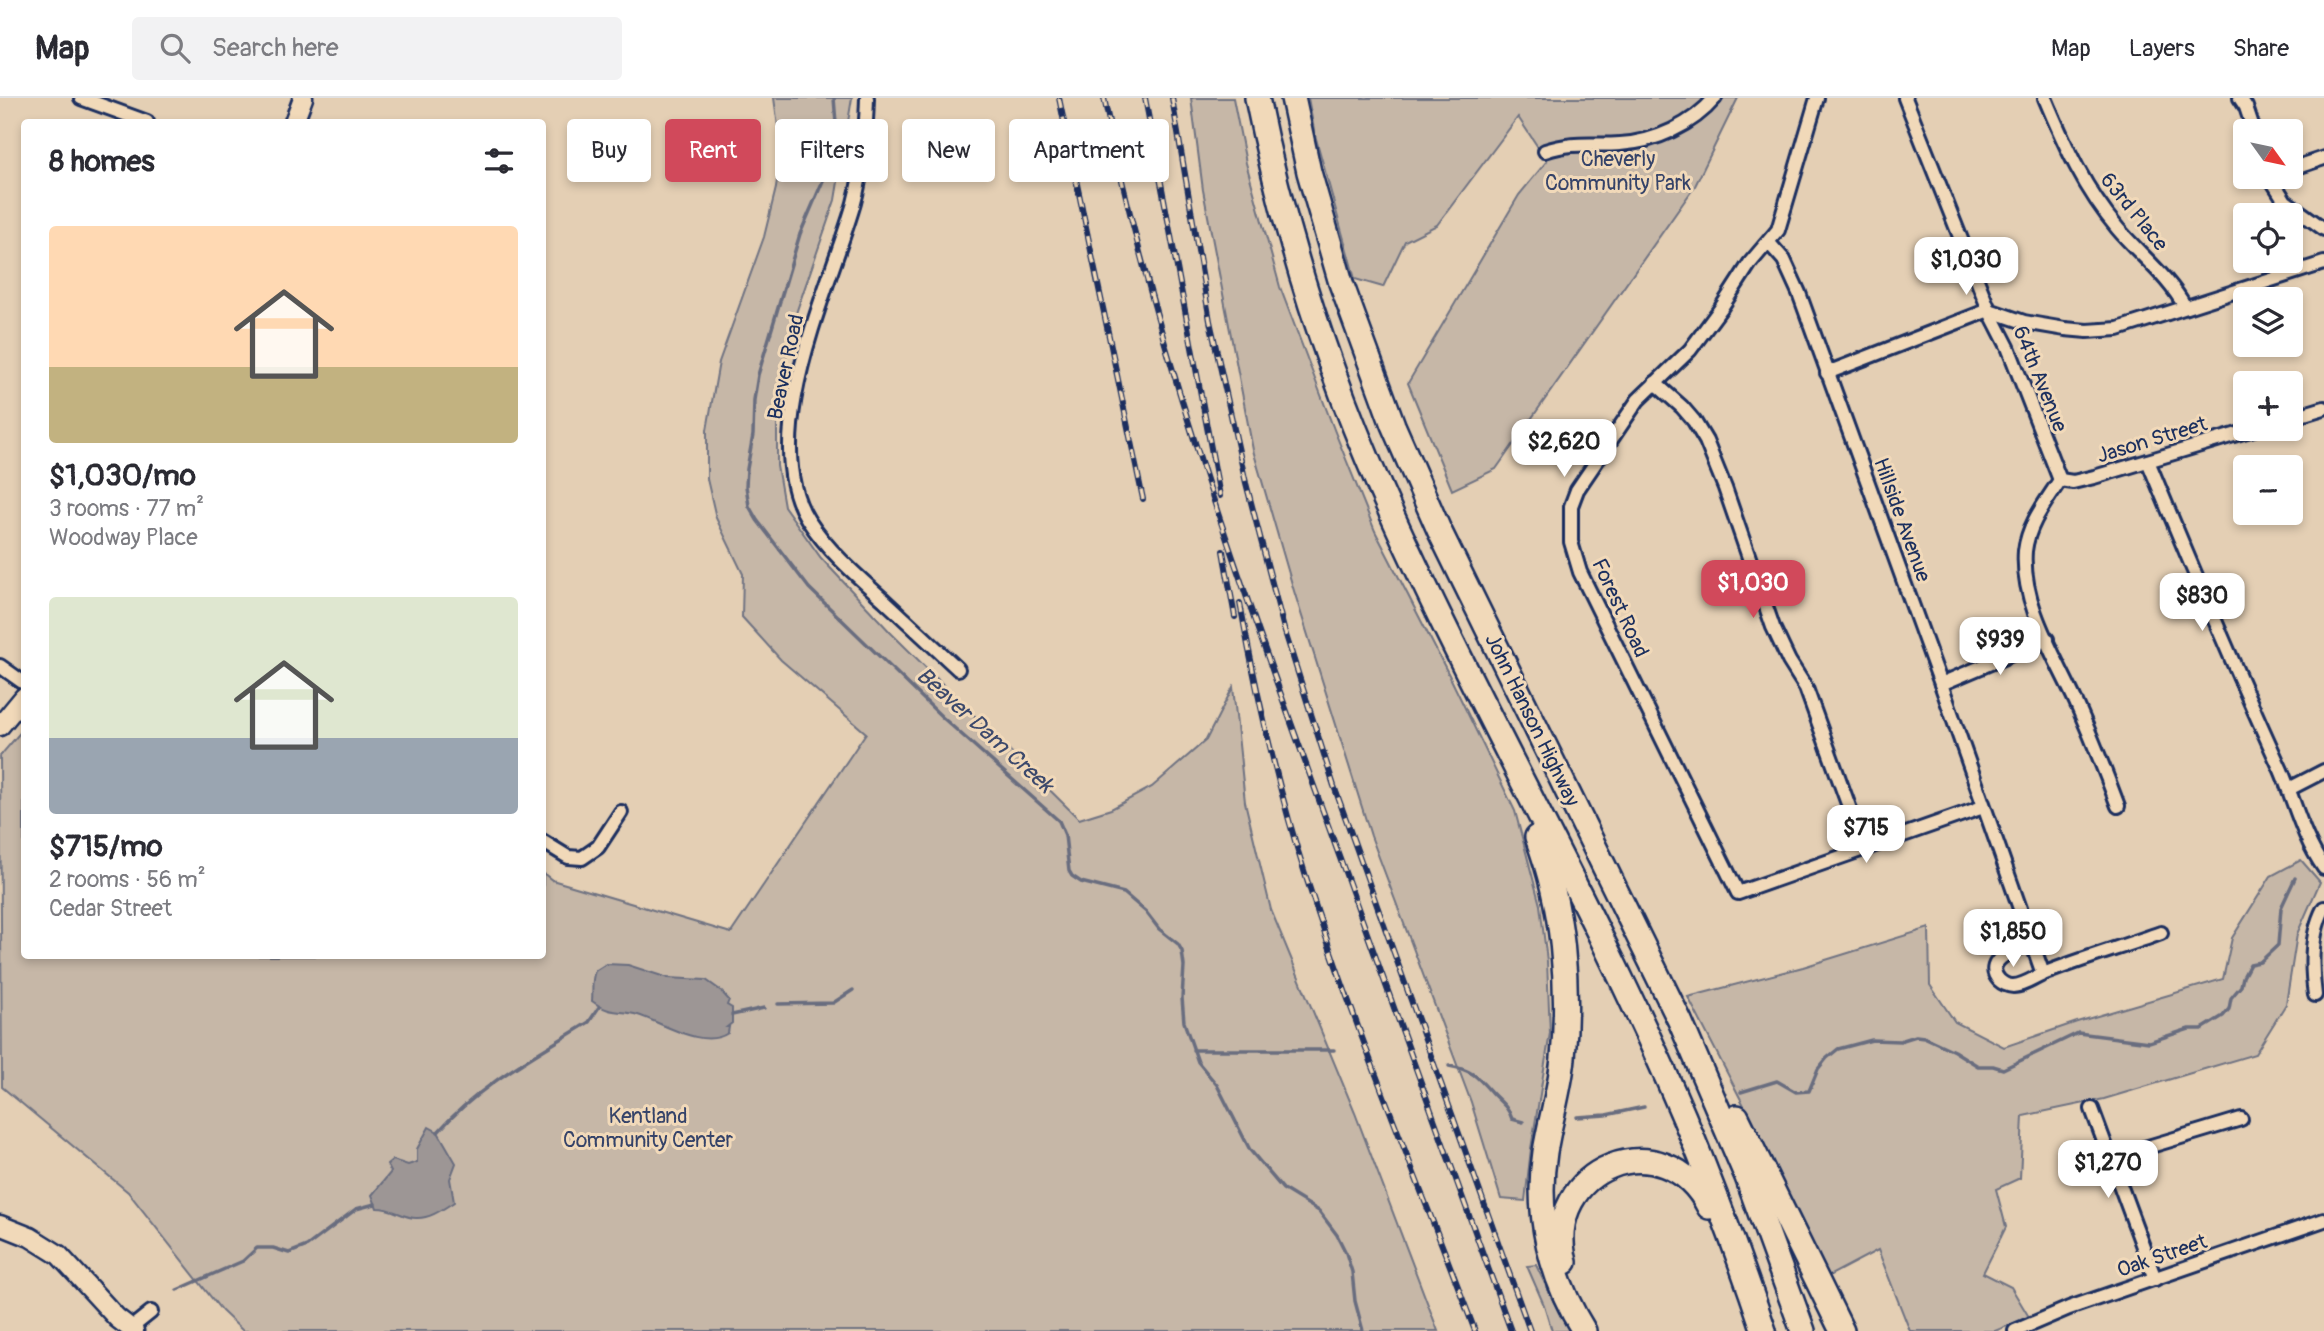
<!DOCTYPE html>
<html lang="en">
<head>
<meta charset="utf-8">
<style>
  body { margin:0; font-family:Pangolin,sans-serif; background:#f2f2f3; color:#2b2b33; height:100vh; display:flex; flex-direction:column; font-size:26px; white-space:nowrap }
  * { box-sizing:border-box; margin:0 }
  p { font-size:23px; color:#7c7c81 }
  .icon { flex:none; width:38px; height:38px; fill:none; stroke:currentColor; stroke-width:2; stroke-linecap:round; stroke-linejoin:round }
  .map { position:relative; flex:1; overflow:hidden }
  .drawer { position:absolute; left:21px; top:21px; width:525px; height:840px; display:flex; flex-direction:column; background:#fff; border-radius:7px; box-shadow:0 4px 10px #0003 }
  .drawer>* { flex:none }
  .banner { position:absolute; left:567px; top:21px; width:665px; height:63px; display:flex; gap:14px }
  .needle { width:46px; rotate:123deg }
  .buttons { position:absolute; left:2233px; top:21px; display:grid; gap:14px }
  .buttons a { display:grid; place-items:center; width:70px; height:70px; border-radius:7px; background:#fff; box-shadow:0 4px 10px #0003; font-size:35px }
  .price { position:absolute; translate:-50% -60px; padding:0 16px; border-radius:14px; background:#fff; color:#222; font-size:23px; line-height:46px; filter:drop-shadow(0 2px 4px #0008) }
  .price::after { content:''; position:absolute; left:50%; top:42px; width:21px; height:16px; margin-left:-10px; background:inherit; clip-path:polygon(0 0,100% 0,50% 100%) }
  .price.current { background:#d1495b; color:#fff }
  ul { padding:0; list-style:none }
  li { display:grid; align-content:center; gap:14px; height:371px; padding:0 28px }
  li span { display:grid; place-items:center; height:217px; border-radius:7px; color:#555 }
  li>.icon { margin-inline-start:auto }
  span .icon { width:126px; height:126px; fill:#fffc; stroke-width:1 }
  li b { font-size:30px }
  h2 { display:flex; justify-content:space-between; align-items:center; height:84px; padding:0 28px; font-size:30px }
  .chip { padding:0 24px; border-radius:7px; background:#fff; box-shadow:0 4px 10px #0003; font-size:24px; line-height:63px }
  .chip.current { background:#d1495b; color:#fff }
  header { display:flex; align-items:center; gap:42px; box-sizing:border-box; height:98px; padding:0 35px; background:#fff; border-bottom:2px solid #e1e1e2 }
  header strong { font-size:33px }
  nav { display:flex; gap:38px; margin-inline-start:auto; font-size:24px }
  .search { width:490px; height:63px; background:#f2f2f3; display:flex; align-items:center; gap:18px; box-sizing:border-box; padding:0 24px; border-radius:7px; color:#7c7c81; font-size:26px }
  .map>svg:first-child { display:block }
  .green { fill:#c6b7a7; stroke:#707382; stroke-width:2 }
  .water { fill:#9d9695; stroke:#696d7f; stroke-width:2 }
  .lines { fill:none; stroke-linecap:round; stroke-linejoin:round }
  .stream { stroke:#696d7f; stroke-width:3.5 }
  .street-casing { stroke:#1b2f5e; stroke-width:18 }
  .secondary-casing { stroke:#1b2f5e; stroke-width:23 }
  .highway-casing { stroke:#1b2f5e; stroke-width:28 }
  .street { stroke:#f1d9b9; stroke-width:12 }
  .secondary { stroke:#f1d9b9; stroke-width:18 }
  .highway { stroke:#f1d9b9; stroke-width:23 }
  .rail-casing { stroke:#1b2f5e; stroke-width:6 }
  .rail { stroke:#f1d9b9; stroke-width:3.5; stroke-dasharray:10; stroke-linecap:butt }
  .labels { text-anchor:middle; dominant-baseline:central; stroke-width:6; stroke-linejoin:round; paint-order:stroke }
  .park-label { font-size:21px; fill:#354369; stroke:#f1d9b9 }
  .street-label { font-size:21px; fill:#1b2f5e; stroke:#f1d9b9 }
  .water-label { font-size:23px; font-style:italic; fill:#3c496c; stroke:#f1d9b9 }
</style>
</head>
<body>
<header>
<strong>Map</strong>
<div class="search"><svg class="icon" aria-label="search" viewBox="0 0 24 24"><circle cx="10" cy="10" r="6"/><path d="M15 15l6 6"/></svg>Search here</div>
<nav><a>Map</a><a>Layers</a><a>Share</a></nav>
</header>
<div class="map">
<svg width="2324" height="1233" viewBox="0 0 2324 1233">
  <rect width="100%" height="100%" fill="#e4cfb4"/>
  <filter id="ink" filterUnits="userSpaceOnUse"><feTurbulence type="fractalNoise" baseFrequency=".0143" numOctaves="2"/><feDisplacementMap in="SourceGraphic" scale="14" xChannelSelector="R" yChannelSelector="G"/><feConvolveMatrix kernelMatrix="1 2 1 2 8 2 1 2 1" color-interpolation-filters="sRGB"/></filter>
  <g filter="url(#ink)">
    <g class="green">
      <path d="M774 0H852L835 102 794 221 783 273 777 324V368L784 408 821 460 892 536 1079 721 1111 711 1152 689 1206 642 1233 589 1245 704 1271 812 1355 1015 1438 1233H243L222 1213 128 1094 2 989 0 658 24 630V858H542L543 775 552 782 731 835 866 635 781 562 742 519 743 476 716 420 707 381V332L719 264 764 139 776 90 781 50Z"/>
      <path d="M1191 0H1233L1246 65 1280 189 1335 334 1375 433 1449 577 1515 713 1540 807 1547 863 1550 935 1531 1051 1525 1103 1501 1101 1471 1004 1371 738 1294 493 1253 352 1203 92Z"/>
      <path d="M1308 0H1738L1695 88 1496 371 1452 392 1408 285 1519 97 1547 63 1518 19 1437 127 1405 143 1383 189 1355 181 1315 37Z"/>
      <path d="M2301 762 2320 784 2297 836 2286 906 2255 956 2104 1001 2023 1018 2020 1080 1996 1091 2006 1129 1983 1175 2011 1189 2029 1219 1995 1233H1910L1878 1152 1827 1179 1753 1025 1688 899 1803 869 1929 830 1930 887 1955 924 2004 949 2077 924 2223 881 2232 840 2271 778Z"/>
      <path d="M1536 1167 1559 1215 1570 1233H1552L1544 1207 1527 1168Z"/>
    </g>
    <g class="water">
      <path d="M606 866 628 867 668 880 706 882 720 892 729 902 727 907 732 910V925L727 929H729L728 935C703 952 663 925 638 917 619 911 612 918 592 903 593 894 591 883 595 873Z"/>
      <path d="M429 1029 438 1034 456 1065 450 1081 454 1104C443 1111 430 1121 416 1120 403 1120 394 1110 377 1110L372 1097 391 1074 387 1067 393 1062 408 1067 417 1064V1051Z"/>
    </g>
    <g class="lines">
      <g class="stream">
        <path d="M834 0 837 38 834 57 800 136 758 277 754 302 753 337 747 371 746 388 749 408 757 422 809 490 942 619 1059 723 1065 737 1069 773 1072 778 1081 784 1124 795 1146 814 1159 831 1178 846 1182 853 1184 868 1182 900 1184 924 1198 964 1217 987 1250 1052 1283 1091 1319 1113 1337 1137 1346 1155 1352 1174 1355 1203 1363 1233"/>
        <path d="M778 906 833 905 853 892"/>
        <path d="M732 917 764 910"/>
        <path d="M1193 952H1334"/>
        <path d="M1449 968C1472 972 1477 978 1491 994 1500 1004 1508 1008 1512 1021L1523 1024"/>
        <path d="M1741 994 1777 983 1796 994 1809 993 1818 971 1827 960 1838 951 1872 942 1900 943 1916 938 1924 939 1954 953 1978 968H1993L2003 971 2078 935 2149 944 2189 931H2202L2223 918 2229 911 2231 900 2241 888 2243 879 2250 866 2260 864 2278 847 2281 810 2295 780"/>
        <path d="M1577 1019 1606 1017 1644 1009"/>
        <path d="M438 1034C480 986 535 958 589 924L599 909"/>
        <path d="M177 1192 243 1163 257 1150H273L289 1155 307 1148 356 1111 375 1106"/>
      </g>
      <g class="street-casing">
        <g id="street">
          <path d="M81 0 147 24"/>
          <path d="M867 0C866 35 863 71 854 105 830 189 756 340 808 422 828 453 857 478 884 502 909 525 933 548 958 571"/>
          <path d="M1817 0 1778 132 1750 165 1721 210 1690 252 1638 302 1577 392 1571 408V444L1580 474 1738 795 1983 709"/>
          <path d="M1905 0 1989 212 2008 249 2060 382"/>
          <path d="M2045 0C2065 48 2085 92 2118 131 2140 157 2169 179 2185 209"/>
          <path d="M2240 0 2246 9 2254 33"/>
          <path d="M1545 53C1576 43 1589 48 1620 46 1655 44 1692 27 1715 0"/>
          <path d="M2291 71 2324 60"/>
          <path d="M2270 79 2285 103 2324 131"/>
          <path d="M1769 145 1784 162 1799 195 1941 586 2043 876"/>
          <path d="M1827 275 1989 212 2024 224 2065 231 2087 233 2118 231 2324 165"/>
          <path d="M1655 285 1682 309 1694 323 1706 343 1725 390 1773 529 1789 563 1806 590 1864 750"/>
          <path d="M2291 320 2324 310"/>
          <path d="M2148 363C2191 467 2234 570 2281 672 2295 705 2303 740 2324 770"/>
          <path d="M2060 382C2046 404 2028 426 2025 453 2021 506 2055 558 2076 604 2091 638 2105 673 2118 708"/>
          <path d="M2060 382 2073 384 2094 379 2254 331"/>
          <path d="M0 568 24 585"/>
          <path d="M1941 586 2047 541"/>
          <path d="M2289 691 2324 673"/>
          <path d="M542 743 568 759 582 760 598 749 621 714"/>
          <path d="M2032 845C2019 849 1981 862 1999 882 2002 885 2008 888 2013 888 2023 888 2034 880 2043 876 2081 861 2122 849 2161 835"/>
          <path d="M2315 897C2311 869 2310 836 2324 810"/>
          <path d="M2092 1011 2155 1181"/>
          <path d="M2111 1060 2241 1021"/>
          <path d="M131 1230 151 1214"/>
          <path d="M2015 1233 2069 1210 2324 1122"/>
        </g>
      </g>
      <g class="secondary-casing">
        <g id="secondary">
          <path d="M294 24 303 0"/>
          <path d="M0 628 24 599"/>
          <path d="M0 1127 30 1139 59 1157 117 1220 134 1233"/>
        </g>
      </g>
      <g class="highway-casing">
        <g id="highway">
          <path d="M1257 0C1284 134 1325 265 1380 390 1474 603 1593 805 1684 1019 1713 1089 1740 1161 1764 1233"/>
          <path d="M1293 0 1309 74 1341 185 1393 327 1439 432 1680 923 1747 1079 1803 1233"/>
          <path d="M1537 739C1563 808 1570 886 1563 960 1560 992 1550 1022 1545 1054 1535 1117 1551 1180 1584 1233"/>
          <path d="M1737 1019 1842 1233"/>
          <path d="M1565 1164C1541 1071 1664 1020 1709 1109"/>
        </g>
      </g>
      <use href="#street" class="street"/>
      <use href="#secondary" class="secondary"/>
      <use href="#highway" class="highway"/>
      <g class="rail-casing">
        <g id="rail">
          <path d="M1059 0 1143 401"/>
          <path d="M1104 0C1151 233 1230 457 1311 680 1378 865 1444 1049 1511 1233"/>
          <path d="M1145 0 1220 398"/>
          <path d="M1172 0 1210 223 1246 385 1284 531 1334 688 1530 1233"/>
          <path d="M1223 453 1235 519"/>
          <path d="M1240 505C1257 599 1278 692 1307 782 1356 934 1418 1083 1475 1233"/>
        </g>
      </g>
      <use href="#rail" class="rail"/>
    </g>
  </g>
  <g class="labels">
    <g class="park-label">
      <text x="1618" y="61">Cheverly<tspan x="1618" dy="24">Community Park</tspan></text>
      <text x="648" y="1018">Kentland<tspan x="648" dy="24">Community Center</tspan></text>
    </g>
    <g class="street-label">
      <text transform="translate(2134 114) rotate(51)">63rd Place</text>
      <text transform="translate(786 269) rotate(-78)">Beaver Road</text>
      <text transform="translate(2040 281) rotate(68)">64th Avenue</text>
      <text transform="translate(2152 342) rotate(-17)">Jason Street</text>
      <text transform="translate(1902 422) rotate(70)">Hillside Avenue</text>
      <text transform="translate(1620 510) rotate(65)">Forest Road</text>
      <text transform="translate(1532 622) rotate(64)">John Hanson Highway</text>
      <text transform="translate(2162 1158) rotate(-19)">Oak Street</text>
    </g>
    <g class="water-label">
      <text transform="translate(985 632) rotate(42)">Beaver Dam Creek</text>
    </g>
  </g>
</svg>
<div class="buttons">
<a><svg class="needle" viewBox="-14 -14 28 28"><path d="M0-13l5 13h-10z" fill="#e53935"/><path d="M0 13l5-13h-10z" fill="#7c7c81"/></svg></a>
<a><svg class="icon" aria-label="locate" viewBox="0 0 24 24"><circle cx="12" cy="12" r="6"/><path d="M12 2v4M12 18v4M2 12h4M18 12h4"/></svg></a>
<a><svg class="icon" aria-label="layers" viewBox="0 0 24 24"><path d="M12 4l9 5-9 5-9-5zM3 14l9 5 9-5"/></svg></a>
<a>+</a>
<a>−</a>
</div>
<b class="price" style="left:1966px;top:199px">$1,030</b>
<b class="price" style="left:1564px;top:381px">$2,620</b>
<b class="price current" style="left:1753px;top:522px">$1,030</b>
<b class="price" style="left:2202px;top:535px">$830</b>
<b class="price" style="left:2000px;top:579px">$939</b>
<b class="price" style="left:1866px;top:767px">$715</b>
<b class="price" style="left:2013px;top:871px">$1,850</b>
<b class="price" style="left:2108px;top:1102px">$1,270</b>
<div class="banner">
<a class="chip">Buy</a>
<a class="chip current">Rent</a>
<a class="chip">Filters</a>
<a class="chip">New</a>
<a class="chip">Apartment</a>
</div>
<section class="drawer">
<h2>8 homes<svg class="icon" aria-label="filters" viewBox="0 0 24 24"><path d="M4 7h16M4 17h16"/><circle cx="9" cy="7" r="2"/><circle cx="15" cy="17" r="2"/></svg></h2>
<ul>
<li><span style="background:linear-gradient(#ffd9b3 65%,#c2b280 0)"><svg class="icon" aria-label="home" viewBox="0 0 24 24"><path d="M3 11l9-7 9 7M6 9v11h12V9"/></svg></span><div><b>$1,030/mo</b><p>3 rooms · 77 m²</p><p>Woodway Place</p></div></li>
<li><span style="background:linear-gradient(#dfe7d0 65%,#9aa5b1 0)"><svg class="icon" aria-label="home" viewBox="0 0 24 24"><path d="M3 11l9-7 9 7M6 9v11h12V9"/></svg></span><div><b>$715/mo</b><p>2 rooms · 56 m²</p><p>Cedar Street</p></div></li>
</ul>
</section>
</div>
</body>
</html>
